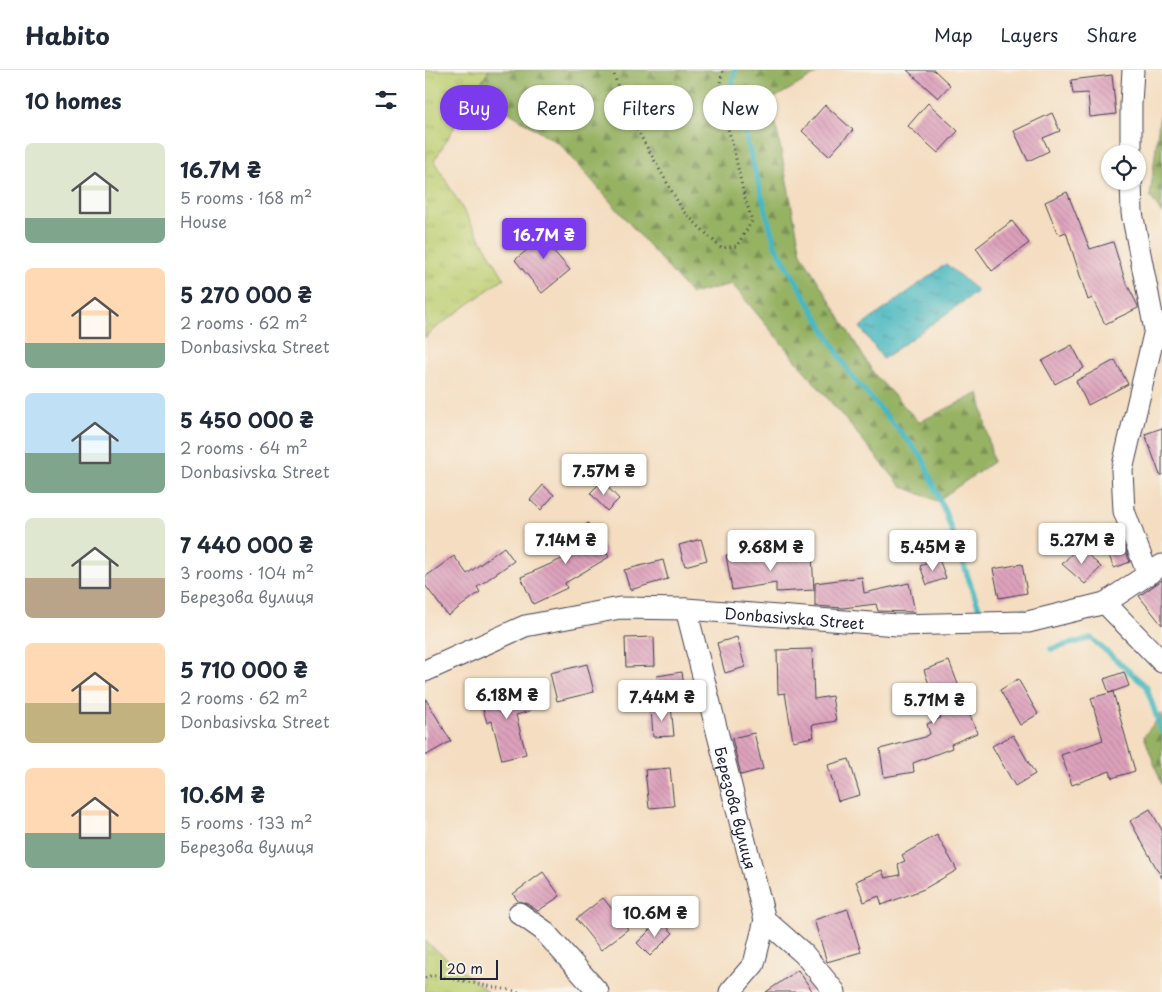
<!DOCTYPE html>
<html lang="en">
<head>
<meta charset="utf-8">
<style>
  body { margin:0; font-family:"Playpen Sans",sans-serif; background:#f2f2f3; color:#1f2937; height:100vh; display:flex; flex-direction:column; font-size:19px; white-space:nowrap }
  * { box-sizing:border-box; margin:0 }
  p { font-size:16px; color:#747a83 }
  .icon { flex:none; width:28px; height:28px; fill:none; stroke:currentColor; stroke-width:2; stroke-linecap:round; stroke-linejoin:round }
  .map { position:relative; flex:1; overflow:hidden }
  .panel { display:flex; flex-direction:column; background:#fff; width:425px }
  .panel>* { flex:none }
  .banner { position:absolute; left:15px; top:15px; width:475px; height:45px; display:flex; gap:10px }
  .fabs { position:absolute; left:676px; top:75px; display:grid; gap:10px }
  .fabs a { display:grid; place-items:center; width:45px; height:45px; border-radius:50%; background:#fff; box-shadow:0 1px 4px #0004; font-size:25px }
  .scale { position:absolute; left:15px; bottom:12px; width:58px; box-sizing:border-box; padding-left:5px; border:2px solid #22223b; border-top:0; font-size:14px; line-height:18px; white-space:nowrap; color:#22223b; -webkit-text-stroke:4px #f7f3e8; paint-order:stroke }
  .price { position:absolute; translate:-50% -42px; padding:0 11px; border-radius:5px; background:#fff; color:#222; font-size:16px; line-height:32px; filter:drop-shadow(0 1px 2px #0008) }
  .price::after { content:''; position:absolute; left:50%; top:30px; width:15px; height:11px; margin-left:-8px; background:inherit; clip-path:polygon(0 0,100% 0,50% 100%) }
  .price.current { background:#7c3aed; color:#fff }
  ul { padding:0; list-style:none }
  li { display:flex; align-items:center; gap:15px; height:125px; padding:0 25px }
  li span { display:grid; place-items:center; flex:none; width:140px; height:100px; border-radius:8px; color:#555 }
  li>.icon { margin-inline-start:auto }
  span .icon { width:60px; height:60px; fill:#fffc; stroke-width:1 }
  li b { font-size:21px }
  h2 { display:flex; justify-content:space-between; align-items:center; height:60px; padding:0 25px; font-size:21px }
  .pill { padding:0 18px; border-radius:22px; background:#fff; box-shadow:0 1px 4px #0004; font-size:18px; line-height:45px }
  .pill.current { background:#7c3aed; color:#fff }
  header { display:flex; align-items:center; gap:30px; box-sizing:border-box; height:70px; padding:0 25px; background:#fff; border-bottom:1px solid #e0e1e3 }
  header strong { font-size:24px }
  nav { display:flex; gap:28px; margin-inline-start:auto; font-size:18px }
  main { display:flex; flex:1; min-height:0 }
  .map>svg:first-child { display:block }
  .grass { fill:url(#grass-tufts); stroke:#707856 }
  .forest { fill:url(#forest-firs); stroke:#5c6a50 }
  .water { fill:url(#water-ripples); stroke:#366d7e }
  .lines { fill:none; stroke-linecap:round; stroke-linejoin:round }
  .stream { stroke:#49b8c0; stroke-width:5.5 }
  .building { fill:url(#building-back-hatch) }
  .street-casing { stroke:#423e4f; stroke-width:23 }
  .path { stroke:#423e4f; stroke-width:3; stroke-dasharray:1 4; stroke-linecap:butt }
  .street { stroke:#fff; stroke-width:21 }
  .labels { text-anchor:middle; dominant-baseline:central; stroke-width:4.5; stroke-linejoin:round; paint-order:stroke }
  .street-label { font-size:15px; fill:#22223b; stroke:#f7f3e8 }
</style>
</head>
<body>
<header>
<strong>Habito</strong>
<nav><a>Map</a><a>Layers</a><a>Share</a></nav>
</header>
<main>
<section class="panel">
<h2>10 homes<svg class="icon" aria-label="filters" viewBox="0 0 24 24"><path d="M4 7h16M4 17h16"/><circle cx="9" cy="7" r="2"/><circle cx="15" cy="17" r="2"/></svg></h2>
<ul>
<li><span style="background:linear-gradient(#dfe7d0 75%,#7fa58c 0)"><svg class="icon" aria-label="home" viewBox="0 0 24 24"><path d="M3 11l9-7 9 7M6 9v11h12V9"/></svg></span><div><b>16.7M ₴</b><p>5 rooms · 168 m²</p><p>House</p></div></li>
<li><span style="background:linear-gradient(#ffd9b3 75%,#7fa58c 0)"><svg class="icon" aria-label="home" viewBox="0 0 24 24"><path d="M3 11l9-7 9 7M6 9v11h12V9"/></svg></span><div><b>5 270 000 ₴</b><p>2 rooms · 62 m²</p><p>Donbasivska Street</p></div></li>
<li><span style="background:linear-gradient(#bfe0f5 60%,#7fa58c 0)"><svg class="icon" aria-label="home" viewBox="0 0 24 24"><path d="M3 11l9-7 9 7M6 9v11h12V9"/></svg></span><div><b>5 450 000 ₴</b><p>2 rooms · 64 m²</p><p>Donbasivska Street</p></div></li>
<li><span style="background:linear-gradient(#dfe7d0 60%,#b9a48a 0)"><svg class="icon" aria-label="home" viewBox="0 0 24 24"><path d="M3 11l9-7 9 7M6 9v11h12V9"/></svg></span><div><b>7 440 000 ₴</b><p>3 rooms · 104 m²</p><p>Березова вулиця</p></div></li>
<li><span style="background:linear-gradient(#ffd9b3 60%,#c2b280 0)"><svg class="icon" aria-label="home" viewBox="0 0 24 24"><path d="M3 11l9-7 9 7M6 9v11h12V9"/></svg></span><div><b>5 710 000 ₴</b><p>2 rooms · 62 m²</p><p>Donbasivska Street</p></div></li>
<li><span style="background:linear-gradient(#ffd9b3 65%,#7fa58c 0)"><svg class="icon" aria-label="home" viewBox="0 0 24 24"><path d="M3 11l9-7 9 7M6 9v11h12V9"/></svg></span><div><b>10.6M ₴</b><p>5 rooms · 133 m²</p><p>Березова вулиця</p></div></li>
</ul>
</section>
<div class="map">
<svg width="737" height="922" viewBox="0 0 737 922">
  <defs>
    <pattern id="grass-tufts" width="24" height="20" patternUnits="userSpaceOnUse" patternTransform="scale(1.25)"><rect width="24" height="20" fill="#bdcf72"/><path d="M3 7l-1-3M5 7V3M7 7l1-3M15 17l-1-3M17 17v-4M19 17l1-3" fill="none" stroke="#a2b164"/></pattern>
    <pattern id="forest-firs" width="22" height="20" patternUnits="userSpaceOnUse" patternTransform="scale(1.25)"><rect width="22" height="20" fill="#96b264"/><path d="M5 1l3.5 6h-7zM16 11l3.5 6h-7z" fill="#7a9054"/></pattern>
    <pattern id="water-ripples" width="26" height="14" patternUnits="userSpaceOnUse" patternTransform="scale(1.25)"><rect width="26" height="14" fill="#49b8c0"/><path d="M2 4q2-2 4 0t4 0M15 11q2-2 4 0t4 0" fill="none" stroke="#3c959d"/></pattern>
    <pattern id="building-back-hatch" width="6" height="6" patternUnits="userSpaceOnUse" patternTransform="scale(1.25)"><rect width="6" height="6" fill="#dda1bc"/><path d="M-1 5l2 2M0 0l6 6M5-1l2 2" fill="none" stroke="#bd8aa2"/></pattern>
  </defs>
  <rect width="100%" height="100%" fill="#f7f3e8"/>
  <filter id="ink" filterUnits="userSpaceOnUse"><feTurbulence type="fractalNoise" baseFrequency=".02" numOctaves="2"/><feDisplacementMap in="SourceGraphic" scale="10" xChannelSelector="R" yChannelSelector="G"/><feConvolveMatrix kernelMatrix="1 2 1 2 8 2 1 2 1" color-interpolation-filters="sRGB"/></filter>
  <filter id="wash" filterUnits="userSpaceOnUse"><feTurbulence type="fractalNoise" baseFrequency=".0096" numOctaves="4" result="noise"/><feDisplacementMap in="SourceGraphic" scale="20" xChannelSelector="R" yChannelSelector="G"/><feGaussianBlur stdDeviation="1.12" result="paint"/><feColorMatrix in="noise" values="0 0 0 0 0 0 0 0 0 0 0 0 0 0 0 0 0 1.4 0 .05"/><feComposite in="paint" operator="in"/></filter>
  <g filter="url(#wash)">
    <rect width="100%" height="100%" fill="#f4ddc0"/>
    <g class="grass">
      <path d="M0 0H64L9 91 79 208 4 263 0 268Z"/>
      <path d="M0 871 63 922H0Z"/>
    </g>
    <g class="forest">
      <path d="M64 0H398L346 30 376 183 449 304 494 352 554 323 568 392 512 431 476 416 307 214 266 224 135 74 51 22Z"/>
      <path d="M737 27V144L725 126Z"/>
      <path d="M737 643V715L719 666Z"/>
    </g>
    <path class="water" d="M521 194 553 221 458 289 435 257Z"/>
    <g class="lines">
      <g class="stream">
        <path d="M310 0 307 15 350 175 425 304 497 387 520 442 556 544H561"/>
        <path d="M570 543 600 541"/>
        <path d="M626 579 666 568 721 616 737 662"/>
      </g>
    </g>
    <g id="blocks">
      <g class="building">
        <path d="M482 0H509L525 15 513 28Z"/>
        <path d="M687 5 691 44 665 47 663 23 648 24 646 10Z"/>
        <path d="M503 33 533 61 513 83 483 56Z"/>
        <path d="M400 35 428 60 404 86 377 61Z"/>
        <path d="M627 43 635 61 618 68 624 81 603 91 589 61Z"/>
        <path d="M642 122 665 179 688 172 700 210 713 236V238L680 254 667 228 663 230 641 162 633 165 620 132Z"/>
        <path d="M587 151 604 173 567 201 551 178Z"/>
        <path d="M133 154 142 165 127 179 145 200 117 223 90 190Z"/>
        <path d="M647 275 659 298 630 314 617 291Z"/>
        <path d="M690 290 703 314 663 335 651 311Z"/>
        <path d="M737 358V405H735L720 364Z"/>
        <path d="M177 411 194 429 182 441 165 423Z"/>
        <path d="M118 415 129 425 116 440 105 430Z"/>
        <path d="M163 453 184 487 140 513 142 518 108 534 96 507 146 485 137 470Z"/>
        <path d="M692 458 705 492 689 498 676 466Z"/>
        <path d="M276 469 282 490 260 496 254 475Z"/>
        <path d="M654 476 676 497 660 514 637 494Z"/>
        <path d="M79 477 89 491 52 517 55 522 23 546 0 515V507L29 486 42 504Z"/>
        <path d="M326 481 327 488 387 485 389 520 351 522V513L307 520 301 485Z"/>
        <path d="M514 489 521 508 502 515 495 496Z"/>
        <path d="M238 490 243 509 205 520 199 500Z"/>
        <path d="M597 494 602 523 574 528 568 499Z"/>
        <path d="M437 507 439 523 484 513 490 542 453 541 451 534 418 538 390 536V513Z"/>
        <path d="M737 510V555L714 526Z"/>
        <path d="M229 567 230 596 201 597 200 568Z"/>
        <path d="M312 567 320 597 300 603 292 573Z"/>
        <path d="M387 579 389 629 407 626 411 651 387 655 389 667 368 671 360 623 353 624 352 580Z"/>
        <path d="M524 591 552 663 526 674 527 678 488 693 489 702 459 707 455 679 500 667 505 664 502 654 516 648 499 600Z"/>
        <path d="M162 594 169 622 132 631 125 603Z"/>
        <path d="M257 602 260 625 235 628 232 606Z"/>
        <path d="M699 602 704 616 684 623 679 609Z"/>
        <path d="M593 609 613 644 595 655 575 620Z"/>
        <path d="M98 616 105 641 91 645 101 684 77 690 67 651 62 653 55 628Z"/>
        <path d="M688 622 710 701 687 708 685 701 647 715 636 685 678 670 666 628Z"/>
        <path d="M0 628 26 671 0 686Z"/>
        <path d="M246 636 249 666 228 667 226 637Z"/>
        <path d="M329 663 338 699 316 705 307 668Z"/>
        <path d="M588 665 610 704 590 716 567 676Z"/>
        <path d="M424 689 435 725 413 731 403 695Z"/>
        <path d="M245 698 249 736 224 738 220 700Z"/>
        <path d="M725 739 737 760V808L705 751Z"/>
        <path d="M512 765 532 800 499 819 457 835 454 826 439 832 431 811 457 800 460 808 475 805 473 794 480 791 477 785Z"/>
        <path d="M118 802 135 826 113 841 101 833 93 831 88 824Z"/>
        <path d="M178 828 203 859 176 880 151 849Z"/>
        <path d="M423 839 436 882 402 892 389 850Z"/>
        <path d="M235 850 248 863 225 886 212 873Z"/>
        <path d="M373 900 388 922H341Z"/>
      </g>
    </g>
  </g>
  <g filter="url(#ink)">
    <use href="#blocks" fill-opacity="0" stroke="#423e4f" stroke-width="1"/>
    <g class="lines">
      <g class="street-casing">
        <g id="street">
          <path d="M706 84V34L708 0"/>
          <path d="M706 111 707 143 730 260 697 400 699 441 723 505"/>
          <path d="M680 533 737 592"/>
          <path id="s1" d="M261 539 340 850 379 884 410 922"/>
          <path id="s2" d="M0 601 100 556 195 538 261 539 472 555 603 552 680 533 737 495"/>
          <path d="M94 843 118 860 173 922"/>
          <path d="M305 922 329 894 340 850"/>
        </g>
      </g>
      <g class="path">
        <path d="M188 0 198 35 258 141 296 178 312 176 327 151 318 121 309 80 293 21 298 0"/>
        <path d="M0 908 7 905 94 922"/>
      </g>
      <use href="#street" class="street"/>
    </g>
  </g>
  <g class="labels">
    <g class="street-label">
      <text stroke="none"><textPath href="#s2" startOffset="381">Donbasivska Street</textPath></text>
      <text stroke="none"><textPath href="#s1" startOffset="205">Березова вулиця</textPath></text>
    </g>
  </g>
</svg>
<div class="fabs">
<a><svg class="icon" aria-label="locate" viewBox="0 0 24 24"><circle cx="12" cy="12" r="6"/><path d="M12 2v4M12 18v4M2 12h4M18 12h4"/></svg></a>
</div>
<div class="scale">20 m</div>
<b class="price current" style="left:119px;top:190px">16.7M ₴</b>
<b class="price" style="left:179px;top:426px">7.57M ₴</b>
<b class="price" style="left:141px;top:495px">7.14M ₴</b>
<b class="price" style="left:657px;top:495px">5.27M ₴</b>
<b class="price" style="left:346px;top:502px">9.68M ₴</b>
<b class="price" style="left:508px;top:502px">5.45M ₴</b>
<b class="price" style="left:82px;top:650px">6.18M ₴</b>
<b class="price" style="left:237px;top:652px">7.44M ₴</b>
<b class="price" style="left:509px;top:655px">5.71M ₴</b>
<b class="price" style="left:230px;top:868px">10.6M ₴</b>
<div class="banner">
<a class="pill current">Buy</a>
<a class="pill">Rent</a>
<a class="pill">Filters</a>
<a class="pill">New</a>
</div>
</div>
</main>
</body>
</html>
